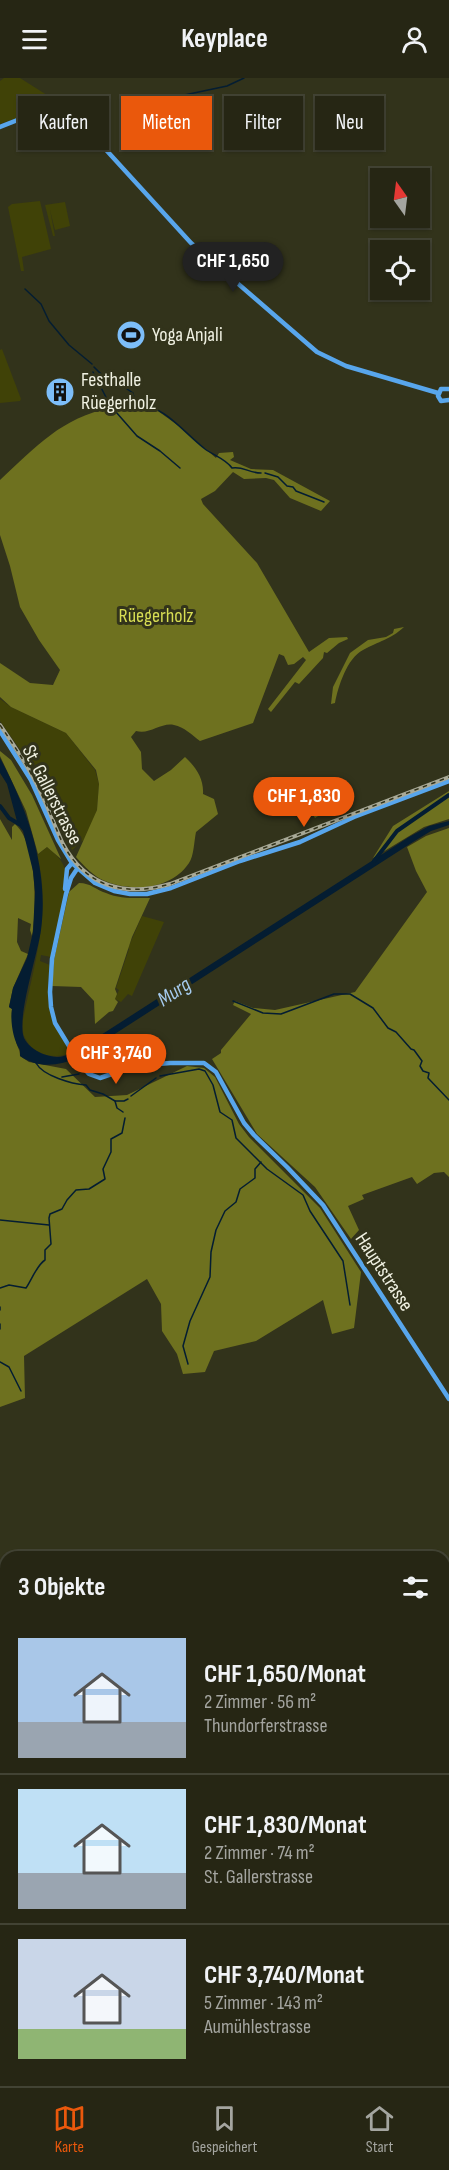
<!DOCTYPE html>
<html lang="de">
<head>
<meta charset="utf-8">
<style>
  body { margin:0; font-family:"Sofia Sans Condensed",sans-serif; background:#323222; color:#f1f3f6; height:100vh; display:flex; flex-direction:column; font-size:22px; white-space:nowrap }
  * { box-sizing:border-box; margin:0 }
  p { font-size:20px; color:#a4a5a0 }
  .icon { flex:none; width:33px; height:33px; fill:none; stroke:currentColor; stroke-width:2; stroke-linecap:round; stroke-linejoin:round }
  .map { position:relative; flex:1; overflow:hidden }
  .side { position:absolute; left:0px; top:1473px; width:450px; height:536px; display:flex; flex-direction:column; background:#262614; border-radius:18px 18px 0 0; box-shadow:0 2px 4px #0004,0 0 0 2px #424334 }
  .side>* { flex:none }
  .banner { position:absolute; left:18px; top:18px; width:414px; height:54px; display:flex; gap:12px }
  .needle { width:39px; rotate:346deg }
  .buttons { position:absolute; left:370px; top:90px; display:grid; gap:12px }
  .buttons a { display:grid; place-items:center; width:60px; height:60px; border-radius:0px; background:#262614; box-shadow:0 2px 4px #0004,0 0 0 2px #424334; font-size:30px }
  .price { position:absolute; translate:-50% -51px; padding:0 14px; border-radius:21px; background:#ea580c; color:#fff; font-size:20px; line-height:39px; filter:drop-shadow(0 2px 3px #0008) }
  .price::after { content:''; position:absolute; left:50%; top:36px; width:18px; height:14px; margin-left:-9px; background:inherit; clip-path:polygon(0 0,100% 0,50% 100%) }
  .price.current { background:#222; color:#fff }
  ul { padding:0; list-style:none }
  li { display:flex; align-items:center; gap:18px; height:150px; padding:0 18px }
  li+li { border-top:2px solid #424334 }
  li span { display:grid; place-items:center; flex:none; width:168px; height:120px; border-radius:0px; color:#555 }
  li>.icon { margin-inline-start:auto }
  span .icon { width:72px; height:72px; fill:#fffc; stroke-width:1 }
  li b { font-size:26px }
  h2 { display:flex; justify-content:space-between; align-items:center; height:72px; padding:0 18px; font-size:26px }
  .pill { padding:0 21px; border-radius:0px; background:#262614; box-shadow:0 2px 4px #0004,0 0 0 2px #424334; font-size:21px; line-height:54px }
  .pill.current { background:#ea580c; color:#fff }
  header { display:flex; justify-content:space-between; align-items:center; height:78px; padding:0 18px; background:#262614; font-size:27px; font-weight:700 }
  .dock { display:flex; justify-content:space-around; align-items:center; height:84px; border-top:2px solid #424334; background:#262614; font-size:16px; color:#a4a5a0 }
  .dock a { display:grid; justify-items:center; gap:3px }
  .dock .current { color:#ea580c }
  .map>svg:first-child { display:block }
  .green { fill:#404207 }
  .forest { fill:#6e711f }
  .water { fill:#041d32 }
  .lines { fill:none; stroke-linecap:round; stroke-linejoin:round }
  .stream { stroke:#041d32; stroke-width:1.5 }
  .canal { stroke:#041d32; stroke-width:4 }
  .secondary { stroke:#58a6ec; stroke-width:4.5 }
  .highway { stroke:#c8def3; stroke-width:6 }
  .rail-casing { stroke:#a8a997; stroke-width:4 }
  .rail { stroke:#32331b; stroke-width:1.5; stroke-dasharray:4.5; stroke-linecap:butt }
  .labels { text-anchor:middle; dominant-baseline:central; stroke-width:6; stroke-linejoin:round; paint-order:stroke }
  .poi-label { font-size:20px; fill:#f0f1e2; stroke:#32331b; text-anchor:start }
  .park-label { font-size:20px; fill:#d7dd53; stroke:#32331b }
  .street-label { font-size:20px; fill:#f0f1e2; stroke:#32331b }
  .water-label { font-size:21px; font-style:italic; fill:#a5caed; stroke:#32331b }
</style>
</head>
<body>
<header><svg class="icon" aria-label="menu" viewBox="0 0 24 24"><path d="M4 6h16M4 12h16M4 18h16"/></svg>Keyplace<svg class="icon" aria-label="person" viewBox="0 0 24 24"><circle cx="12" cy="8" r="4"/><path d="M4 21q1-7 8-7t8 7"/></svg></header>
<div class="map">
<svg width="449" height="2008" viewBox="0 0 449 2008">
  <rect width="100%" height="100%" fill="#32331b"/>
  <g class="green">
    <path d="M4 0H20L50 19V26L42 31 0 46V3Z"/>
    <path d="M40 123 51 171 22 179 24 193H21L8 129 12 126Z"/>
    <path d="M65 124 70 148 55 152 50 132 55 158H53L45 127Z"/>
    <path d="M2 271 21 321 20 323 0 325V272Z"/>
    <path d="M0 621 11 629 66 655 95 692 99 706 97 732 86 760 72 772 40 700 0 643Z"/>
    <path d="M47 769C54 775 62 781 65 791 69 807 55 860 51 879L41 877 40 883 50 887C45 927 49 941 71 975 55 982 33 977 25 960 22 955 23 948 23 941 34 887 52 832 37 777Z"/>
    <path d="M142 838 164 844 132 918 128 916 121 924 115 921 119 912 116 910 129 871 128 870Z"/>
    <path d="M6 1905V2002H219L224 2008H0V1909Z"/>
  </g>
  <g class="forest">
    <path d="M120 321 151 328 176 346 216 380 219 375 233 374 234 379 230 382 251 391 273 392 330 423 321 433 290 420 274 402 266 400 244 401 233 394 215 413 201 421 203 426 257 485 309 574 329 560 347 559 348 561 339 565 327 575 324 574 323 580 299 606 295 604 271 634 268 631 306 582 303 579 294 586 288 587 284 578 279 576 253 645 200 663C192 657 184 649 174 647 161 644 150 657 136 653L131 659 141 674 142 691 154 703 171 692 185 679C196 689 204 701 203 716L214 721 218 736 196 754C194 763 194 778 189 785 171 812 132 814 105 803 93 798 84 788 76 779L97 732 99 706 96 692 66 655 11 629 0 619V585L30 605 53 607 60 592 39 562 20 529 10 488 0 457V402C38 367 60 341 112 329V324Z"/>
    <path d="M404 549C390 562 379 563 363 572 347 580 338 609 335 625L331 626 333 609 350 575 368 562 386 559 393 555 394 551Z"/>
    <path d="M0 673 11 682 32 717 61 781 47 769 38 776 26 733 0 678Z"/>
    <path d="M318 712 329 731 315 740 302 718 308 714 311 716Z"/>
    <path d="M449 713V741L424 749 373 780 393 748Z"/>
    <path d="M0 741 12 762V749L15 746C37 765 37 831 32 858L30 852 31 846 18 840 17 864 21 873 28 876 13 910 9 929 12 931C11 941 13 953 16 963 17 969 20 971 20 978L29 984 66 991 95 1019 127 1017 187 988 204 990 215 999 239 1046 249 1059 320 1130 361 1194 354 1250 332 1256 323 1222 256 1263 214 1273 205 1294 183 1296 177 1276 162 1253 161 1226 147 1201 24 1278 25 1320 0 1329Z"/>
    <path d="M449 750V1099L444 1094 434 1095 417 1106 412 1099 362 1117 364 1121 348 1128 359 1152 351 1161 315 1109 257 1056 212 981 221 975V972L251 936 233 927 235 923 253 930 275 932 355 914 427 814 416 793 407 769 426 758Z"/>
    <path d="M79 805C91 805 96 812 106 815 119 821 136 820 150 820L132 859 115 911 117 916 115 921 118 924 113 933 109 934 95 946 94 923 81 909 52 908 54 882 69 814Z"/>
    <path d="M6 1690V1772L2 1779 6 1781V1905L0 1909V1696Z"/>
    <path d="M444 1874 449 1876V2001H444Z"/>
  </g>
  <path class="water" d="M0 680C28 732 49 792 41 852 38 875 16 941 24 960 30 972 46 979 59 979 64 979 70 975 76 973L409 759 429 748 449 743V747L431 753 413 764 79 979C59 988 39 991 20 978V972C13 962 10 943 12 931L9 929 13 910 27 880 33 854 35 814 33 793 23 753 18 747 7 706 0 695Z"/>
  <g class="lines">
    <g class="stream">
      <path d="M175 19 227 8 244 0"/>
      <path d="M25 211 41 226 49 243 69 267 92 286"/>
      <path d="M94 289 106 301 122 309"/>
      <path d="M93 294 110 327"/>
      <path d="M127 311 133 315 134 320"/>
      <path d="M135 324C167 330 181 352 205 371 213 377 226 381 232 390 243 388 249 395 261 395"/>
      <path d="M116 334 137 358 160 373 180 390"/>
      <path d="M265 395 278 399 287 408 293 409 296 413 324 424"/>
      <path d="M233 923 263 935 281 936 334 916H350L373 930 388 950 396 954 411 971 414 972 422 983 420 988 423 993 429 995 428 1000 449 1022"/>
      <path d="M36 985C43 998 72 1006 86 1007L90 1012 103 1016 115 1023H124L128 1021"/>
      <path d="M160 998 199 991 205 993 213 1007 220 1034 232 1042 236 1060 267 1091 303 1117 310 1133 343 1183 350 1227"/>
      <path d="M62 999 79 996"/>
      <path d="M131 1018 156 1000"/>
      <path d="M115 1023 117 1030 123 1034"/>
      <path d="M0 1142 49 1147"/>
      <path d="M0 1210 9 1207 26 1210C32 1201 37 1187 45 1182V1172L51 1166 49 1140 50 1136 62 1131 67 1122 76 1112 89 1111 105 1101 103 1091 111 1074V1061L122 1055 125 1040"/>
      <path d="M0 1229V1232"/>
      <path d="M0 1246V1251"/>
      <path d="M0 1284 9 1289 21 1313"/>
      <path d="M188 1286 183 1268 190 1243 210 1199 211 1174 216 1152 225 1133 236 1124 240 1111 255 1100V1091L261 1084"/>
    </g>
    <g class="canal">
      <path d="M0 728 9 740 19 746"/>
      <path d="M374 783 397 753 449 717"/>
    </g>
    <g class="secondary">
      <circle cx="69" cy="25" r="4.5"/>
      <path d="M66 28 191 165 317 274 346 288 438 315"/>
      <path d="M48 30 54 24 65 22"/>
      <path d="M0 49 48 30 65 27"/>
      <path d="M449 311H441L438 318 441 323 449 322"/>
      <path d="M0 653 31 702 58 762 72 785 95 805 114 813 130 816H147L171 810 240 783 300 764 354 739 449 703"/>
      <path d="M77 791 71 800 66 816 52 881 50 914 51 929 55 945 80 986 89 996 100 1000 135 988 170 985H204L216 994 244 1045 254 1057 287 1089 323 1127 449 1321"/>
      <path d="M65 811 67 791 72 785"/>
      <path d="M444 1818 449 1815"/>
      <path d="M271 2008 278 2002"/>
      <path d="M380 2008V2002"/>
    </g>
    <path class="highway" d="M0 2005 15 2008"/>
    <g class="rail-casing">
      <path id="rail" d="M0 647C15 669 30 691 41 715 49 731 55 749 63 766 86 809 125 819 170 806L449 699"/>
    </g>
    <use href="#rail" class="rail"/>
  </g>
  <defs>
    <g id="stadium-disc" transform="scale(1.5)"><circle r="9.5" fill="#7dbef9" stroke="#32331b"/><path d="M0-5a6.5 5 0 1 0 0 10a6.5 5 0 1 0 0-10ZM-3.5-1.8h7v3.6h-7Z" fill="#111"/></g>
    <g id="building-disc" transform="scale(1.5)"><circle r="9.5" fill="#7dbef9" stroke="#32331b"/><path d="M-4-6H4V6H1V3H-1V6H-4ZM-2.5-4.3h1.7v1.8h-1.7ZM.8-4.3h1.7v1.8H.8ZM-2.5-1h1.7V.8h-1.7ZM.8-1h1.7V.8H.8Z" fill="#111"/></g>
  </defs>
  <g fill-rule="evenodd">
    <use href="#stadium-disc" x="131" y="257"/>
    <use href="#building-disc" x="60" y="314"/>
  </g>
  <g class="labels">
    <g class="poi-label">
      <text x="152" y="257">Yoga Anjali</text>
      <text x="81" y="302">Festhalle<tspan x="81" dy="23">Rüegerholz</tspan></text>
    </g>
    <g class="park-label">
      <text x="156" y="538">Rüegerholz</text>
    </g>
    <g class="street-label">
      <text transform="translate(52 717) rotate(63)">St. Gallerstrasse</text>
      <text transform="translate(384 1194) rotate(57)">Hauptstrasse</text>
    </g>
    <g class="water-label">
      <text transform="translate(174 914) rotate(-33)">Murg</text>
    </g>
  </g>
</svg>
<div class="buttons">
<a><svg class="needle" viewBox="-14 -14 28 28"><path d="M0-13l5 13h-10z" fill="#e53935"/><path d="M0 13l5-13h-10z" fill="#a4a5a0"/></svg></a>
<a><svg class="icon" aria-label="locate" viewBox="0 0 24 24"><circle cx="12" cy="12" r="6"/><path d="M12 2v4M12 18v4M2 12h4M18 12h4"/></svg></a>
</div>
<b class="price current" style="left:233px;top:215px">CHF 1,650</b>
<b class="price" style="left:304px;top:750px">CHF 1,830</b>
<b class="price" style="left:116px;top:1007px">CHF 3,740</b>
<div class="banner">
<a class="pill">Kaufen</a>
<a class="pill current">Mieten</a>
<a class="pill">Filter</a>
<a class="pill">Neu</a>
</div>
<section class="side">
<h2>3 Objekte<svg class="icon" aria-label="filters" viewBox="0 0 24 24"><path d="M4 7h16M4 17h16"/><circle cx="9" cy="7" r="2"/><circle cx="15" cy="17" r="2"/></svg></h2>
<ul>
<li><span style="background:linear-gradient(#a9c7e8 70%,#9aa5b1 0)"><svg class="icon" aria-label="home" viewBox="0 0 24 24"><path d="M3 11l9-7 9 7M6 9v11h12V9"/></svg></span><div><b>CHF 1,650/Monat</b><p>2 Zimmer · 56 m²</p><p>Thundorferstrasse</p></div></li>
<li><span style="background:linear-gradient(#bfe0f5 70%,#9aa5b1 0)"><svg class="icon" aria-label="home" viewBox="0 0 24 24"><path d="M3 11l9-7 9 7M6 9v11h12V9"/></svg></span><div><b>CHF 1,830/Monat</b><p>2 Zimmer · 74 m²</p><p>St. Gallerstrasse</p></div></li>
<li><span style="background:linear-gradient(#c9d6e8 75%,#8fb573 0)"><svg class="icon" aria-label="home" viewBox="0 0 24 24"><path d="M3 11l9-7 9 7M6 9v11h12V9"/></svg></span><div><b>CHF 3,740/Monat</b><p>5 Zimmer · 143 m²</p><p>Aumühlestrasse</p></div></li>
</ul>
</section>
</div>
<nav class="dock">
<a class="current"><svg class="icon" aria-label="map" viewBox="0 0 24 24"><path d="M3 6l6-2 6 2 6-2v14l-6 2-6-2-6 2zM9 4v14M15 6v14"/></svg>Karte</a>
<a><svg class="icon" aria-label="saved" viewBox="0 0 24 24"><path d="M7 4h10v16l-5-4-5 4z"/></svg>Gespeichert</a>
<a><svg class="icon" aria-label="home" viewBox="0 0 24 24"><path d="M3 11l9-7 9 7M6 9v11h12V9"/></svg>Start</a>
</nav>
</body>
</html>
